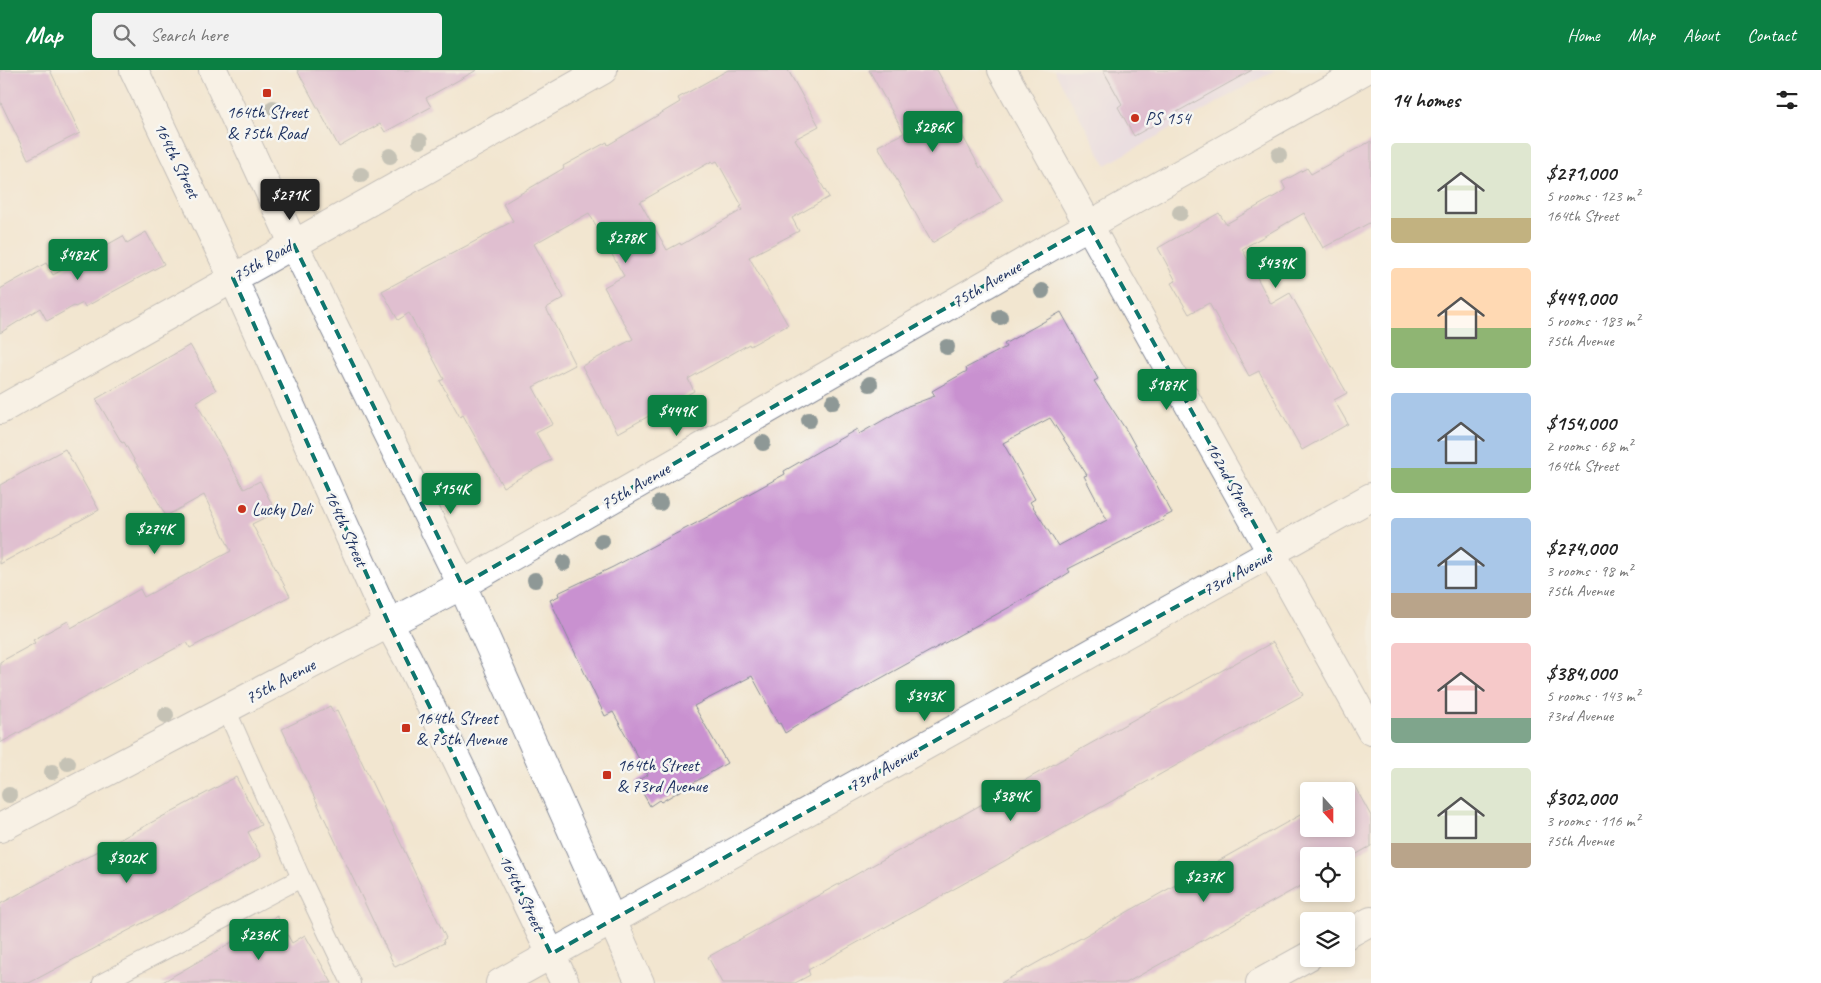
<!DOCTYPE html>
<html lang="en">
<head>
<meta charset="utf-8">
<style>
  body { margin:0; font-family:Caveat,sans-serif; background:#f2f2f2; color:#222; height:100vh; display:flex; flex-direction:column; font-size:19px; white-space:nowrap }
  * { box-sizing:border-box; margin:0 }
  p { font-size:16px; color:#767676 }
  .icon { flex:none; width:28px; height:28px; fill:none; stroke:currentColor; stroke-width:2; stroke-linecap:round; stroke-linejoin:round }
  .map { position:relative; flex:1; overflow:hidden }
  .details { display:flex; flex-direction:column; background:#fff; width:450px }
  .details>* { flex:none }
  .needle { width:32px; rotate:159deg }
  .buttons { position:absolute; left:1300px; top:712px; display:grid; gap:10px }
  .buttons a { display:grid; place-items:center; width:55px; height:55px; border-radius:5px; background:#fff; box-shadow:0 2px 8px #0003; font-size:25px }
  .price { position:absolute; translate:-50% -42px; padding:0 11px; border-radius:5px; background:#0b8043; color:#fff; font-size:16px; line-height:32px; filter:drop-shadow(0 1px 2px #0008) }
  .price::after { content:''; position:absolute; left:50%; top:30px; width:15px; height:11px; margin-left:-8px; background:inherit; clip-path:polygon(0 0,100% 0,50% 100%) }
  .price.selected { background:#222; color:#fff }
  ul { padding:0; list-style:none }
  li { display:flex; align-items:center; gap:15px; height:125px; padding:0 20px }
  li span { display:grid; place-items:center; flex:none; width:140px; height:100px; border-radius:5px; color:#555 }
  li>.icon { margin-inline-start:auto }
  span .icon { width:60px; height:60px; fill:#fffc; stroke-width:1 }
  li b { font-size:21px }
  h2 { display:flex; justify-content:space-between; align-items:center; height:60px; padding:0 20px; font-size:21px }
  header { display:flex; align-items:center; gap:30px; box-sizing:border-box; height:70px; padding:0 25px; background:#0b8043; color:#fff }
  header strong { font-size:24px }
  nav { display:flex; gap:28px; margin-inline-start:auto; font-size:18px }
  .search { width:350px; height:45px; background:#f2f2f2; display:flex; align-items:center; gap:12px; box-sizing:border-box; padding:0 18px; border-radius:5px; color:#767676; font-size:19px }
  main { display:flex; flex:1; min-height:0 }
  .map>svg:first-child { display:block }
  .built { fill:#e1d4f4 }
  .building { fill:#c991d0; fill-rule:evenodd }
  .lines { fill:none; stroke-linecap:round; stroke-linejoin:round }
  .service-casing { stroke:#868a97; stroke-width:20 }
  .minor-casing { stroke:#868a97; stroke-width:30 }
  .tertiary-casing { stroke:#868a97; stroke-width:30 }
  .service { stroke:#fff; stroke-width:18 }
  .minor { stroke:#fff; stroke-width:28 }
  .tertiary { stroke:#fff; stroke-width:28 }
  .tree { fill:#8e9896 }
  .marked { fill:none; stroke:#0f766e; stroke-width:4; stroke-dasharray:10 6; stroke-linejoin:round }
  .poi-dot { fill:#c8321e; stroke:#f6f6f2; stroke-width:2 }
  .labels { text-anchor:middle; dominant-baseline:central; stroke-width:5; stroke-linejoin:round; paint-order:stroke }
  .poi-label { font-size:18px; fill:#1b2f5e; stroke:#f6f6f2; text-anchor:start }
  .street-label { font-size:18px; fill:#1b2f5e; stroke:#f6f6f2 }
</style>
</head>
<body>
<header>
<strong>Map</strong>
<div class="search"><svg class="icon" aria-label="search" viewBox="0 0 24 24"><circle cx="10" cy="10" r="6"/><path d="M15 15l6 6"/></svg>Search here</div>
<nav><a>Home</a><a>Map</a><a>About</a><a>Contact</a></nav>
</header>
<main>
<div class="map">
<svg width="1371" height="913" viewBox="0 0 1371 913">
  <rect width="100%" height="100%" fill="#f6f6f2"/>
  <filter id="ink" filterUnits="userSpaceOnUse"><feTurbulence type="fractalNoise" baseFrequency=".02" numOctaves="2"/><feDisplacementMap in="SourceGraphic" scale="10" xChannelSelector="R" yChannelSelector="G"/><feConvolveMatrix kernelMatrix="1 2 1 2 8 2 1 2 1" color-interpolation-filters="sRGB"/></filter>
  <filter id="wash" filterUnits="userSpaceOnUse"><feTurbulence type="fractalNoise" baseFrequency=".0096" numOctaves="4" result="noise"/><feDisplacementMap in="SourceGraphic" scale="20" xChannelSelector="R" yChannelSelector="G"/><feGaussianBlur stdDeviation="1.12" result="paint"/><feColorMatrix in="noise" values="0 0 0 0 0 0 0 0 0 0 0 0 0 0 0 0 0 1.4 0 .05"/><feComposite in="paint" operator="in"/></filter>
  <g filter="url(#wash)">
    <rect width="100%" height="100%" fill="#f2e6d0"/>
    <path class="built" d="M1054 0H1275L1106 95Z"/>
    <g id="blocks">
      <g class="building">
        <path d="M0 0H50L80 63 28 89 0 31Z"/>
        <path d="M297 0H477L426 28 431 37 385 62 380 54 339 77Z"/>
        <path d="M728 0H788L819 56 795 69 829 127 792 148 799 161 749 187 788 255 750 276 749 274 688 309 694 321 618 363 582 296 633 269 604 217 624 206 589 143 534 174 564 228 546 238 575 295 533 317 553 354 536 363 551 390 503 417 463 345 460 347 440 311 444 309 409 243 398 250 382 221 513 151 503 134 564 98 563 96 607 72 608 75 680 32 678 28ZM712 91 713 93 717 91 742 136 740 137 742 140 681 175 680 173 667 180 640 132Z"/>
        <path d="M869 0H937L963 48 955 52 980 98 982 97 983 99 1003 131 932 173 878 76 904 63Z"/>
        <path d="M1103 0H1252L1134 66 1118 37 1122 34Z"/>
        <path d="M1371 71V152L1323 178 1304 143 1242 179 1271 234 1290 223 1347 323 1334 330 1348 354 1302 380 1259 301 1249 306 1209 233 1189 244 1171 213 1176 211 1158 178 1219 143 1226 154 1286 120 1282 112 1307 98 1311 104Z"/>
        <path d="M146 162 164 194 85 237 83 233 75 237 74 236 47 251 40 238 0 263V219L46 193 53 205 123 166 127 173Z"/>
        <path d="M1061 242 1098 309 1094 311 1128 363 1172 443 1162 448 1164 450 1068 499 1070 502 1046 517 809 648 785 663 780 653 778 654 752 606 694 636 727 693 661 732 659 730 650 736 636 711 648 705 613 642 605 646 550 530 559 526 558 523 613 497 702 450 785 404 784 401 857 359 859 364 908 336 935 326 932 321 967 301 966 298 1006 277 1004 274ZM1050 348 1087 405 1084 406 1107 450 1058 476 1030 432 1035 429 1003 373Z"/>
        <path d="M190 275 216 320 196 332 244 419 260 411 276 442 252 454 290 526 190 578 187 572 0 673V592L35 573 33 570 68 551 71 558 140 519 144 527 231 481 204 425 166 446 124 372 122 373 96 329Z"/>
        <path d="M65 379 99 440 0 494V415Z"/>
        <path d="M1273 572 1303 625 808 900 810 905 795 913H722L708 887Z"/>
        <path d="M330 636 333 642 337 640 446 868 443 870 444 873 395 897 282 659Z"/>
        <path d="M236 707 261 755 248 762 261 787 171 838 29 913H0V834Z"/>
        <path d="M1354 715 1371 746V776L1346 790V786H1309V810L1304 814 1126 913H1001L1309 740V759H1346V721H1343Z"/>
        <path d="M277 846 292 873 305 865 332 913H161Z"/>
      </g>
    </g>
  </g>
  <g filter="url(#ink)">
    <use href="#blocks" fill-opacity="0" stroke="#868a97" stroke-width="1"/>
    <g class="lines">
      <g class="service-casing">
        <g id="service">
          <path d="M226 639 301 808"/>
          <path d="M102 913 301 808 351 913"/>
        </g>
      </g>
      <g class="minor-casing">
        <g id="minor">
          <path d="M1002 0 1371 661"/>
          <path d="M0 340 603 0"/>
          <path d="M0 758 462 515 1059 172 1365 0"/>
          <path d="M1346 865 1371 851"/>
          <path d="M1260 913 1309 886"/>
        </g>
      </g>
      <g class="tertiary-casing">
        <g id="tertiary">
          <path d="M134 0 233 208 389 554 408 589 565 913"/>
          <path d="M213 0 293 173 462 515 640 913"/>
          <path d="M500 913 1371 427"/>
        </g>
      </g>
      <use href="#service" class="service"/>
      <use href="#minor" class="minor"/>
      <use href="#tertiary" class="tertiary"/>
    </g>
    <g class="tree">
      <circle cx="273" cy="38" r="8"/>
      <circle cx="420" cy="71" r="8"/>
      <circle cx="1279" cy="85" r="8"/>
      <circle cx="390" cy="86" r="8"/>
      <circle cx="361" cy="105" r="8"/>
      <circle cx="1180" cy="143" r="8"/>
      <circle cx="1042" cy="221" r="8"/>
      <circle cx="1000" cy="247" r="8"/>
      <circle cx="947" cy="277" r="8"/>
      <circle cx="870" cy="314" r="8"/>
      <circle cx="833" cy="332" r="8"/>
      <circle cx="809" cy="350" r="8"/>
      <circle cx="763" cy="373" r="8"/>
      <circle cx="660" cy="433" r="8"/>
      <circle cx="602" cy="471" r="8"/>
      <circle cx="564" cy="493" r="8"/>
      <circle cx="535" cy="510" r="8"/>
      <circle cx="166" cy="645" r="8"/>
      <circle cx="68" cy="693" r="8"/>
      <circle cx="52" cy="702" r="8"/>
      <circle cx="9" cy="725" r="8"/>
    </g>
  </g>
  <path d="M0 0H1371V913H0ZM1089 156 1271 484 551 884 389 554 233 208 293 173 462 515Z" fill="#f2e6d0" fill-opacity=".55" fill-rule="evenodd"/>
  <path class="marked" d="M1089 156 1271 484 551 884 389 554 233 208 293 173 462 515Z"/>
  <g class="poi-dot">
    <rect x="262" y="18" width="10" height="10" rx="2.5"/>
    <circle cx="1135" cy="48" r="5"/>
    <circle cx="242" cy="439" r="5"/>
    <rect x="401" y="653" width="10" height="10" rx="2.5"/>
    <rect x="602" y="700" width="10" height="10" rx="2.5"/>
  </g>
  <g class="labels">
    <g class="poi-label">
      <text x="267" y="42" text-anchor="middle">164th Street<tspan x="267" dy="21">&amp; 75th Road</tspan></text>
      <text x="1145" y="48">PS 154</text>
      <text x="252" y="439">Lucky Deli</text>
      <text x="416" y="648">164th Street<tspan x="416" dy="21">&amp; 75th Avenue</tspan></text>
      <text x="617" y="695">164th Street<tspan x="617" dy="21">&amp; 73rd Avenue</tspan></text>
    </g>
    <g class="street-label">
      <text transform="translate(177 90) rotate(64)">164th Street</text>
      <text transform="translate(262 191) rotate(-30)">75th Road</text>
      <text transform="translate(986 214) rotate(-30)">75th Avenue</text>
      <text transform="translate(1230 409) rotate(61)">162nd Street</text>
      <text transform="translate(635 416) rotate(-30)">75th Avenue</text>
      <text transform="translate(346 458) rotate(66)">164th Street</text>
      <text transform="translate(1237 503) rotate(-29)">73rd Avenue</text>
      <text transform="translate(280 611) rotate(-28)">75th Avenue</text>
      <text transform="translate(883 699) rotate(-29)">73rd Avenue</text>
      <text transform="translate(522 823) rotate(64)">164th Street</text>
    </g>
  </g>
</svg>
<div class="buttons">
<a><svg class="needle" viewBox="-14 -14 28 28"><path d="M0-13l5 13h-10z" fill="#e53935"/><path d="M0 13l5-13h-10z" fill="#767676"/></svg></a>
<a><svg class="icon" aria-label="locate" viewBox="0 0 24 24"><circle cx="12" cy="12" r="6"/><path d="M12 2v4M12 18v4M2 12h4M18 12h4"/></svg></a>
<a><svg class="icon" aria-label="layers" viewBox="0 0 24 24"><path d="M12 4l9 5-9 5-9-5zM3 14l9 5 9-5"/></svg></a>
</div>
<b class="price" style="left:933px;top:83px">$286K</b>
<b class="price selected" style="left:290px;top:151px">$271K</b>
<b class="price" style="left:626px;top:194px">$278K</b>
<b class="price" style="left:78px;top:211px">$482K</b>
<b class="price" style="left:1276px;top:219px">$439K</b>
<b class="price" style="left:1167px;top:341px">$187K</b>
<b class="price" style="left:677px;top:367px">$449K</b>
<b class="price" style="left:451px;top:445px">$154K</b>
<b class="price" style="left:155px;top:485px">$274K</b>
<b class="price" style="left:925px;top:652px">$343K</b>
<b class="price" style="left:1011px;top:752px">$384K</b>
<b class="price" style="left:127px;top:814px">$302K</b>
<b class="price" style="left:1204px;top:833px">$237K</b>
<b class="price" style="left:259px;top:891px">$236K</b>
</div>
<section class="details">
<h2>14 homes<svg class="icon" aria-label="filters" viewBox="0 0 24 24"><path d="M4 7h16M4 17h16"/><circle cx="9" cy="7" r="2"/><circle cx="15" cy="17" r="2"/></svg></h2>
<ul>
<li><span style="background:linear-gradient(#dfe7d0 75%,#c2b280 0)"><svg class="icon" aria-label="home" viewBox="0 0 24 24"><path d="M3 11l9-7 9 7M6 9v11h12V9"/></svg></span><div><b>$271,000</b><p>5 rooms · 123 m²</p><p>164th Street</p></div></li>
<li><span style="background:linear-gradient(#ffd9b3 60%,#8fb573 0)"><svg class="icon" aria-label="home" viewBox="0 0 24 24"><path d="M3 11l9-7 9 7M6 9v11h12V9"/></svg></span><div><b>$449,000</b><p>5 rooms · 183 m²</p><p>75th Avenue</p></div></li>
<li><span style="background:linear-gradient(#a9c7e8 75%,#8fb573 0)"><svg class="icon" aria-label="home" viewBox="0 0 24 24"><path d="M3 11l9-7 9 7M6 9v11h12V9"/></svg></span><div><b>$154,000</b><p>2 rooms · 68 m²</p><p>164th Street</p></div></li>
<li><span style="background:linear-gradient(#a9c7e8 75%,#b9a48a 0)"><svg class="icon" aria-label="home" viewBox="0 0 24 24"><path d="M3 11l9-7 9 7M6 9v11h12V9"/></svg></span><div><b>$274,000</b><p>3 rooms · 98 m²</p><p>75th Avenue</p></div></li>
<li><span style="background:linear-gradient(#f6c9c9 75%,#7fa58c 0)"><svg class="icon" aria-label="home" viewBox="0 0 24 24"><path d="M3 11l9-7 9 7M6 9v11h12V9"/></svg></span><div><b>$384,000</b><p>5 rooms · 143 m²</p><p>73rd Avenue</p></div></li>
<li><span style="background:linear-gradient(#dfe7d0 75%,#b9a48a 0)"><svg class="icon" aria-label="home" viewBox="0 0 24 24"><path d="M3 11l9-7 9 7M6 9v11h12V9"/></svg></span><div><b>$302,000</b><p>3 rooms · 116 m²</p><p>75th Avenue</p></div></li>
</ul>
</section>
</main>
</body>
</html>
